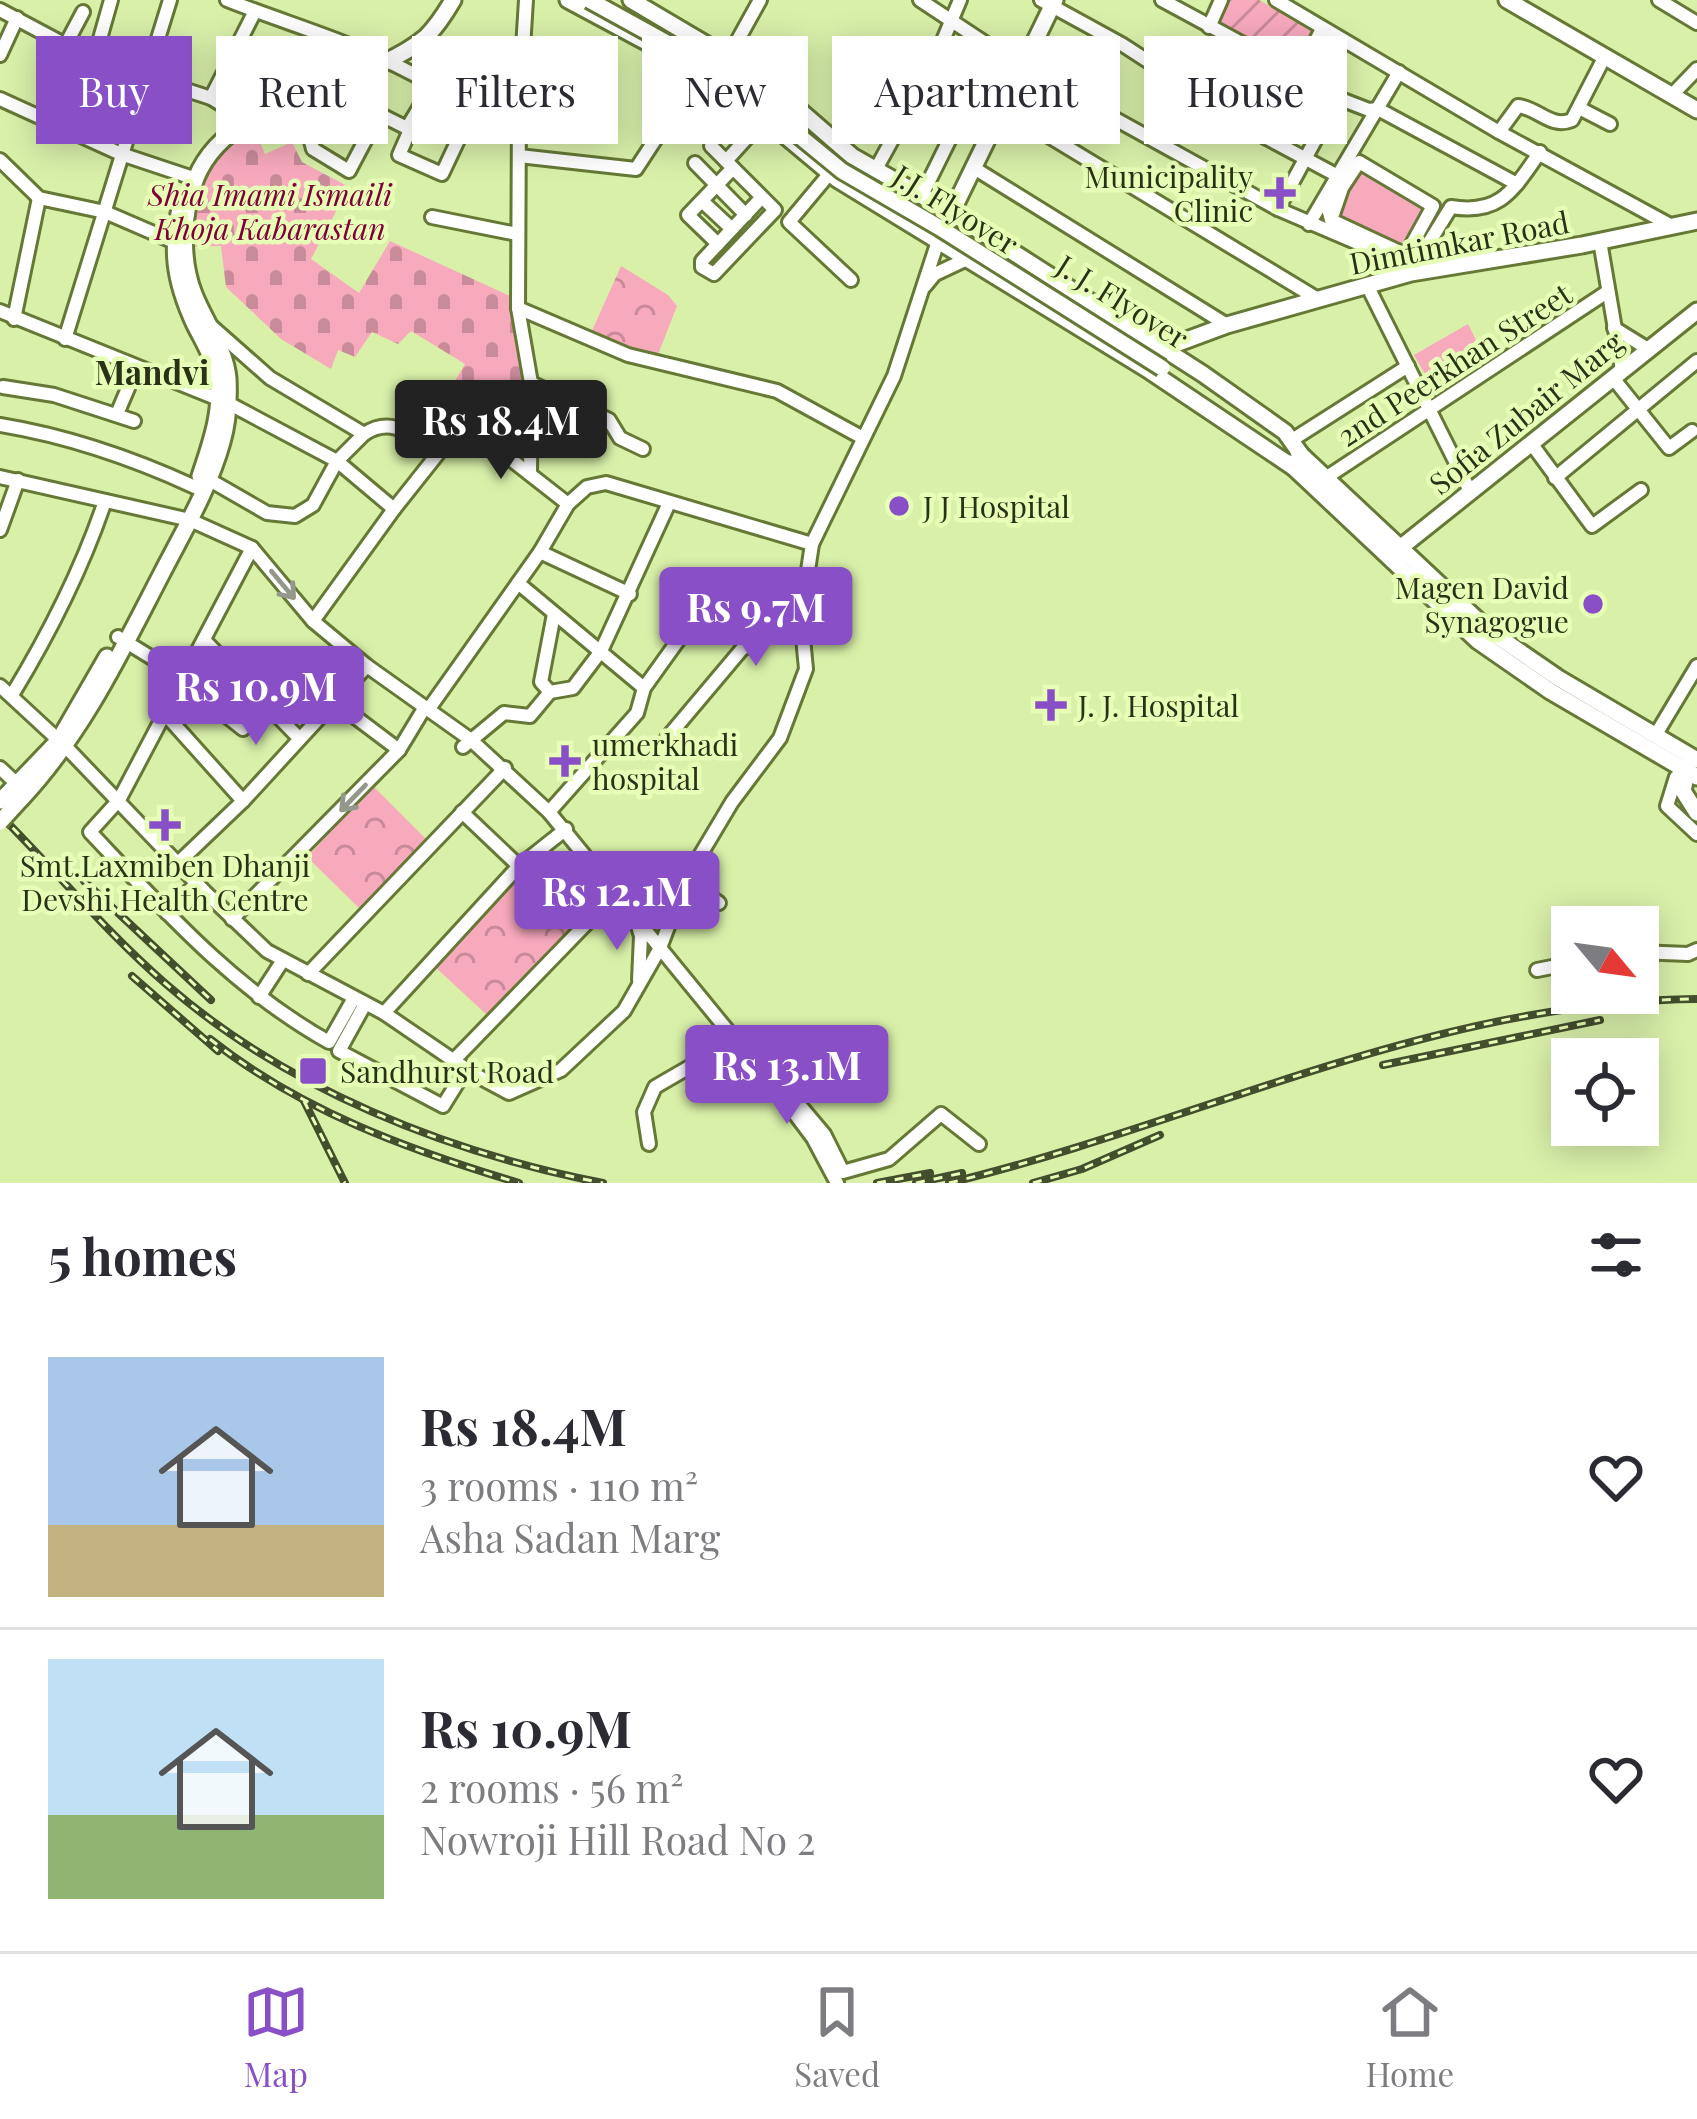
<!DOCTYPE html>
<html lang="en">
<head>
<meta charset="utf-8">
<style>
  body { margin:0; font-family:"Playfair Display",serif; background:#f2f2f3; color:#2b2b33; height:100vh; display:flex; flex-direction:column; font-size:45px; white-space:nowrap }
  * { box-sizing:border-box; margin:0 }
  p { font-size:39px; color:#7c7c81 }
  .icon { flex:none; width:66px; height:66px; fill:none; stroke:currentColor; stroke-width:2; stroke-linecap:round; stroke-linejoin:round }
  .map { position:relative; height:1183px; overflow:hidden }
  .details { display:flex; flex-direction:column; background:#fff; flex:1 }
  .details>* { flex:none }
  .top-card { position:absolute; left:36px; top:36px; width:1626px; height:108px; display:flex; gap:24px }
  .needle { width:78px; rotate:119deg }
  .fabs { position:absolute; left:1551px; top:906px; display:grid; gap:24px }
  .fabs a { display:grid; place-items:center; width:108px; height:108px; border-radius:0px; background:#fff; box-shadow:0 6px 30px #0003; font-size:60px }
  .price { position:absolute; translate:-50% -102px; padding:0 27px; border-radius:12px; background:#884fc6; color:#fff; font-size:39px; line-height:78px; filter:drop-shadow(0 3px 6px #0008) }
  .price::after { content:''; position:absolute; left:50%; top:72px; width:36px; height:27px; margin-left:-18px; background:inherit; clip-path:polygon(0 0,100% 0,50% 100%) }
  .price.active { background:#222; color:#fff }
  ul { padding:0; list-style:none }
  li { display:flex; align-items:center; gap:36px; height:300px; padding:0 48px }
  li+li { border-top:3px solid #e1e1e2 }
  li span { display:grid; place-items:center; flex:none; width:336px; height:240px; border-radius:0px; color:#555 }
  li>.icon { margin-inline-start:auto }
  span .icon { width:144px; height:144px; fill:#fffc; stroke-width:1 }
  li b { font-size:51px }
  h2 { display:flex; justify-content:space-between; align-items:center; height:144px; padding:0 48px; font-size:51px }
  .pill { padding:0 42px; border-radius:0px; background:#fff; box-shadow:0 6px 30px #0003; font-size:42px; line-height:108px }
  .pill.active { background:#884fc6; color:#fff }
  .dock { display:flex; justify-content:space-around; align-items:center; height:168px; border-top:3px solid #e1e1e2; background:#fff; font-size:33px; color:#7c7c81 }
  .dock a { display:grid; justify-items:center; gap:6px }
  .dock .active { color:#884fc6 }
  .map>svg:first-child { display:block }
  .cemetery { fill:url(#cemetery-stones) }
  .park { fill:url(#park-crowns) }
  .garden { fill:url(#garden-furrows) }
  .pitch { fill:#f8aabd }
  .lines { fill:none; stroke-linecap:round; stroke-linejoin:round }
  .minor-casing { stroke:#657835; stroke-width:18 }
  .major-casing { stroke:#657835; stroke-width:21 }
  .minor { stroke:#fff; stroke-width:12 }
  .major { stroke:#fff; stroke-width:15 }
  .rail-casing { stroke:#434e2c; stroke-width:8 }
  .rail { stroke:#e6feb6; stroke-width:3; stroke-dasharray:9; stroke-linecap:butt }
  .major-bridge-casing { stroke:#657835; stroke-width:21; stroke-linecap:butt }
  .major-bridge { stroke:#fff; stroke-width:15 }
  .oneway { stroke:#94988a }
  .poi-dot { fill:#884fc6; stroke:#e6feb6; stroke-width:4.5 }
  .labels { text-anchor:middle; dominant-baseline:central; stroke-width:9; stroke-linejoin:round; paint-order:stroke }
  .poi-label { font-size:30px; fill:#293216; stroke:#e6feb6; text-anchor:start }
  .park-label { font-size:30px; font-style:italic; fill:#81003c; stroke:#e6feb6 }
  .street-label { font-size:30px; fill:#293216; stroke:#e6feb6 }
  .neighbourhood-label { font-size:33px; font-weight:bold; fill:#293216; stroke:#e6feb6 }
</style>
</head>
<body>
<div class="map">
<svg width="1697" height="1183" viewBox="0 0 1697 1183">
  <defs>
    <pattern id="cemetery-stones" width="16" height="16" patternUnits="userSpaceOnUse" patternTransform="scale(3)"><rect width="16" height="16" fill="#f8aabd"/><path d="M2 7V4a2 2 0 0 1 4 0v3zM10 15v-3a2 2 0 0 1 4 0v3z" fill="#c98b99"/></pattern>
    <pattern id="park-crowns" width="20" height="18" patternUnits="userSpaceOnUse" patternTransform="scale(3)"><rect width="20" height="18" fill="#f8aabd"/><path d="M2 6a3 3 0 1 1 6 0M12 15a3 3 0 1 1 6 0" fill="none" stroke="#c98b99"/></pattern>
    <pattern id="garden-furrows" width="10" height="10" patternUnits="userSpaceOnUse" patternTransform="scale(3)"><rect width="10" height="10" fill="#f8aabd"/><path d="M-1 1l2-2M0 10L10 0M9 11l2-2" fill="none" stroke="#c98b99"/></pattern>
  </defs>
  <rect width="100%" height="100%" fill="#d9f0a9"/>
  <path class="cemetery" d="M254 128 265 154 292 142 302 162 349 187 311 259 359 293 390 241 512 297 524 379V467L454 414 470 390 455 381 465 364 411 331 398 344 372 332 355 357 338 350 331 369 281 339 226 287 221 246 189 247C199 196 205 155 254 128Z"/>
  <g class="park">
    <path d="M621 266 668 295 677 306 657 357 591 333Z"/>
    <path d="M373 786 426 839 360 909 307 857Z"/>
    <path d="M518 878 571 927 487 1015 434 966Z"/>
  </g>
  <path class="garden" d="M1230 0H1259L1313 30 1294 66 1217 24Z"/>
  <g class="pitch">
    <path d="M1354 157 1368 159 1443 203 1407 265 1323 221 1321 214Z"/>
    <path d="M1468 324 1485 358 1433 388 1414 355Z"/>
  </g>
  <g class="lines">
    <g class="minor-casing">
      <g id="minor">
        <path d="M227 0C280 21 336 37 387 61 431 81 469 110 519 112"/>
        <path d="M526 0 519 112 518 308 531 383 530 474"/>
        <path d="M920 0 1023 68 1278 209 1414 267"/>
        <path d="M1041 0 1123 45 1265 137 1336 175"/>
        <path d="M1162 0 1297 73"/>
        <path d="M1276 0 1499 132 1670 225"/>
        <path d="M1659 0 1697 23"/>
        <path d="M0 10 94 60 211 98 250 122"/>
        <path d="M1209 27 1221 0"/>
        <path d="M886 45 1004 109 1316 298"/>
        <path d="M65 46 83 12"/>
        <path d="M0 55 17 18"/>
        <path d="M729 56 760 0"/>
        <path d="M94 60 111 0"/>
        <path d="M1672 95 1697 69"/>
        <path d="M299 96 313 149 349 171 379 114 407 128 433 85"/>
        <path d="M211 98 255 11"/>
        <path d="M0 99 121 154 196 179"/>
        <path d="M1579 108 1610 124"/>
        <path d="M413 123 399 155 442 174 459 138 415 116"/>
        <path d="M1499 132 1518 106C1538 108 1551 129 1572 120L1605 56"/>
        <path d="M1265 137 1322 29"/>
        <path d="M711 146 775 210 714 274 702 267V261L762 197"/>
        <path d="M519 156 636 169 700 71"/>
        <path d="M0 160 39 198 105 212 179 244"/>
        <path d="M726 161 765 118"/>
        <path d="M695 163 746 215"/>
        <path d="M974 168 1227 325"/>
        <path d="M876 169 931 69 960 0"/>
        <path d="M830 173 789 222 851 280"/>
        <path d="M922 195 973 92"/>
        <path d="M702 201 732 229"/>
        <path d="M1278 209 1338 98 1369 110 1378 109 1517 184"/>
        <path d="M432 217 517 234"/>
        <path d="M1331 220 1328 209 1359 162 1433 206 1406 255 1331 220 1342 188"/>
        <path d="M1309 224 1399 72"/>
        <path d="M1600 241 1622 370"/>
        <path d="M718 244 688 215 733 168"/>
        <path d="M1411 272 1451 207C1501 215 1513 190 1540 152"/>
        <path d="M925 286 935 274 969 258"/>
        <path d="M1368 287 1470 491"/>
        <path d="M518 308 628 355 777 391 863 438"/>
        <path d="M0 311 228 403 337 461 394 509"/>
        <path d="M14 319 39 198"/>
        <path d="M210 325 270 378 364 434C393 415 411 436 436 452"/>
        <path d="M1614 328 1648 349"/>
        <path d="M65 339 170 0"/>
        <path d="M1613 378 1669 448 1692 431"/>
        <path d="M531 383 609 420 620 438 643 449"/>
        <path d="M3 387 54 395 134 421"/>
        <path d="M117 414 137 367"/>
        <path d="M0 425C67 436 134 459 195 487"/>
        <path d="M1292 440 1408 366"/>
        <path d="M1531 443 1592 526 1641 490"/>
        <path d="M201 475 267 513 295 516 313 505 337 461 364 434"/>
        <path d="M0 477 190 520 252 548 313 621 367 666 471 740 549 812 786 1102 813 1138 837 1183"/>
        <path d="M1327 477 1607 292"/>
        <path d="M1555 478 1697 361"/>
        <path d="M0 530 18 480"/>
        <path d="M252 548 119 800 90 832C164 910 234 989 329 1042L354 998"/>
        <path d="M540 552 630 594"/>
        <path d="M518 583 644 688"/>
        <path d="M313 621 394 509 463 422 568 504"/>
        <path d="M118 637 183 677"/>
        <path d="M204 640 298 737"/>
        <path d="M225 662 205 699 243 729"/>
        <path d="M0 686 66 747 205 892 267 951 384 1013 472 1073 509 1093 561 1070 624 1011 660 948 686 879 732 802 780 738 806 669 801 617 812 544 894 376 939 238"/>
        <path d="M550 692 541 682 554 614"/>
        <path d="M12 695C49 634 82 569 105 501"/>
        <path d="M334 701 399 750"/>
        <path d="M428 710 540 552 568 504 587 487 606 483 812 544"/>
        <path d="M165 714 243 801"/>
        <path d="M1655 736 1697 666"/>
        <path d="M667 738 742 649 801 617"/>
        <path d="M463 747 504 713 530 716 550 692 573 688 601 651 669 503"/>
        <path d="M0 768 16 783"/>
        <path d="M1676 777 1667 806 1697 834"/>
        <path d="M462 812 581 925"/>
        <path d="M549 812 637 713 644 688 707 600 730 589 804 586"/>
        <path d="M178 863 243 801 367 666"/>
        <path d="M686 879 719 903"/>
        <path d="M631 909 674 910"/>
        <path d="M167 913 197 883"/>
        <path d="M232 919 399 750 425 707"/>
        <path d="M637 923 641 936 639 980"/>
        <path d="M1638 952 1688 954 1697 950"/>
        <path d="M1537 970 1572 963"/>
        <path d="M308 974 505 768"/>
        <path d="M259 997 283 960"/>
        <path d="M365 1004 339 1051 443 1106 466 1069"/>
        <path d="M384 1013 517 868 566 829"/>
        <path d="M453 1061 617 892"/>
        <path d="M765 1064 824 1134 843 1172 889 1159 941 1114 979 1144"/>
        <path d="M649 1144 644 1112 655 1087 736 1040"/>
      </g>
    </g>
    <g class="major-casing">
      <g id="major">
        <path d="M568 0 721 82 837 179 1147 369 1293 467"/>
        <path d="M631 0 761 77 852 156 952 213 1203 374 1285 432 1302 456"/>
        <path d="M1507 0 1697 110"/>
        <path d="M182 200C170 248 174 280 195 325 203 341 214 358 217 376 224 408 210 446 200 476"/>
        <path d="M949 218 1055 0"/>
        <path d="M1165 348 1227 325 1411 273 1582 245 1697 221"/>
        <path d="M1298 452 1487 629 1558 678 1697 760"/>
        <path d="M1289 463 1478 641 1550 691 1697 777"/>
        <path d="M1395 552 1697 311"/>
        <path d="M1689 762 1683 791 1697 813"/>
        <path d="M11 790 59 740 107 657"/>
        <path d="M21 799C82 734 120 654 161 575 183 532 209 489 222 442 228 422 229 400 228 378 225 348 205 322 194 294 180 259 182 213 196 178 230 94 363 90 426 37 436 27 446 12 453 0"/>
      </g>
    </g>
    <use href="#minor" class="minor"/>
    <use href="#major" class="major"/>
    <g class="rail-casing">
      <g id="rail">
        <path d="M0 815C56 871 106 932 166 984 286 1089 449 1153 603 1183"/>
        <path d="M84 881 211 1000"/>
        <path d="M132 976 218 1051"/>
        <path d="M210 1039C301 1111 409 1150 519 1183"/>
        <path d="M1383 1065 1600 1020"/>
        <path d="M304 1101 345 1183"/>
        <path d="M877 1183 930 1173"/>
        <path d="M916 1183 962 1173"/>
        <path d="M949 1183C1200 1122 1434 1001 1697 999"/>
        <path d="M1033 1183 1082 1169 1160 1135"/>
      </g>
    </g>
    <use href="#rail" class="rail"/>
    <g class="major-bridge-casing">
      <g id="major-bridge">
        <path d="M589 0 725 75 842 171 940 228 1162 368"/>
        <path d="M0 801 11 790"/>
        <path d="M0 822 21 799"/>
      </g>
    </g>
    <use href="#major-bridge" class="major-bridge"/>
  </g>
  <defs><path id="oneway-shaft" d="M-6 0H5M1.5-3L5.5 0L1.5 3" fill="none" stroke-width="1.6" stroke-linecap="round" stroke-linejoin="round" transform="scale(3)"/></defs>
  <g class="oneway">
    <use href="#oneway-shaft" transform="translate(283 585) rotate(50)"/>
    <use href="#oneway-shaft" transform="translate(353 798) rotate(134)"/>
  </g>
  <g class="poi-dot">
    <path d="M1274 175h12v12h12v12h-12v12h-12v-12h-12v-12h12z"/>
    <circle cx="899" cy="506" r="12"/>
    <circle cx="1593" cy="604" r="12"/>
    <path d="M1045 687h12v12h12v12h-12v12h-12v-12h-12v-12h12z"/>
    <path d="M559 743h12v12h12v12h-12v12h-12v-12h-12v-12h12z"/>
    <path d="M159 807h12v12h12v12h-12v12h-12v-12h-12v-12h12z"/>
    <rect x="298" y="1056" width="30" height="30" rx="6"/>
  </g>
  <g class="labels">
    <g class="poi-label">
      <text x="1253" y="176" text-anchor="end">Municipality<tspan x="1253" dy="34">Clinic</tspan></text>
      <text x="923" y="506">J J Hospital</text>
      <text x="1569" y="587" text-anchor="end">Magen David<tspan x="1569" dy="34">Synagogue</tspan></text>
      <text x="1078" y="705">J. J. Hospital</text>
      <text x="592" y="744">umerkhadi<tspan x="592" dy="34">hospital</tspan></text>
      <text x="165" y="865" text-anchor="middle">Smt.Laxmiben Dhanji<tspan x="165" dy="34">Devshi Health Centre</tspan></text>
      <text x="340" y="1071">Sandhurst Road</text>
    </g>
    <g class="park-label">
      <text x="270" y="194">Shia Imami Ismaili<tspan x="270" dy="34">Khoja Kabarastan</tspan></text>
    </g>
    <g class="street-label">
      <text transform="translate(956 209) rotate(32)">J.J. Flyover</text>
      <text transform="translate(1459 242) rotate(-11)">Dimtimkar Road</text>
      <text transform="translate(1123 301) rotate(32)">J. J. Flyover</text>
      <text transform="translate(1454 364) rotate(-33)">2nd Peerkhan Street</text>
      <text transform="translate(1526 412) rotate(-39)">Sofia Zubair Marg</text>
    </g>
    <g class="neighbourhood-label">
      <text x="152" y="371">Mandvi</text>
    </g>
  </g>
</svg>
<div class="fabs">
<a><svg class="needle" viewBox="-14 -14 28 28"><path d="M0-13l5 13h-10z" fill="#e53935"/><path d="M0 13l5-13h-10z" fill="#7c7c81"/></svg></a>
<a><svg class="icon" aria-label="locate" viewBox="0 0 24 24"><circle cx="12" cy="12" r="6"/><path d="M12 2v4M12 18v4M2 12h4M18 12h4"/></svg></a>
</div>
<b class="price active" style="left:501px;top:482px">Rs 18.4M</b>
<b class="price" style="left:756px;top:669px">Rs 9.7M</b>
<b class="price" style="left:256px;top:748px">Rs 10.9M</b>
<b class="price" style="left:617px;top:953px">Rs 12.1M</b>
<b class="price" style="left:787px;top:1127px">Rs 13.1M</b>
<div class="top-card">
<a class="pill active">Buy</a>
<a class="pill">Rent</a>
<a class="pill">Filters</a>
<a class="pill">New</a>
<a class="pill">Apartment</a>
<a class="pill">House</a>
</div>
</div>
<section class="details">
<h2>5 homes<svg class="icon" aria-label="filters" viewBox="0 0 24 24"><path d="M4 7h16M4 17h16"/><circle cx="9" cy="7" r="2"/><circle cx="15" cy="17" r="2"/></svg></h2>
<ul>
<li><span style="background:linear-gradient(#a9c7e8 70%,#c2b280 0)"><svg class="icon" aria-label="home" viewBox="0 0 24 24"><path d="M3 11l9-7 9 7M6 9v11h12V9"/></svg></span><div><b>Rs 18.4M</b><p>3 rooms · 110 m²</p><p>Asha Sadan Marg</p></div><svg class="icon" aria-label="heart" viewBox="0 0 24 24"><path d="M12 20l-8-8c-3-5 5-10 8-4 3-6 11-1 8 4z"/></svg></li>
<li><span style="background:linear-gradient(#bfe0f5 65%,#8fb573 0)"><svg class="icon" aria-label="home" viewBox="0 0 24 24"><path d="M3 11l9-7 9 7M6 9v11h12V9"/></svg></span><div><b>Rs 10.9M</b><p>2 rooms · 56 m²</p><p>Nowroji Hill Road No 2</p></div><svg class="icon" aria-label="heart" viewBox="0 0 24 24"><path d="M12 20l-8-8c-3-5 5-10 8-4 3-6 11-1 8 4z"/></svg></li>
</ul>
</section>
<nav class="dock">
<a class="active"><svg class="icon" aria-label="map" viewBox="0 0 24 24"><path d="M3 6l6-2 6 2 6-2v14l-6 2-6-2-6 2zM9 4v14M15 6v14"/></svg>Map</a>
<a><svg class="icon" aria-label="saved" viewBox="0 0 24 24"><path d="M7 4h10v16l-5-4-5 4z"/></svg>Saved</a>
<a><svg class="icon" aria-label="home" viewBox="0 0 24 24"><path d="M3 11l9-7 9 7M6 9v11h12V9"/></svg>Home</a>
</nav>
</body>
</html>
